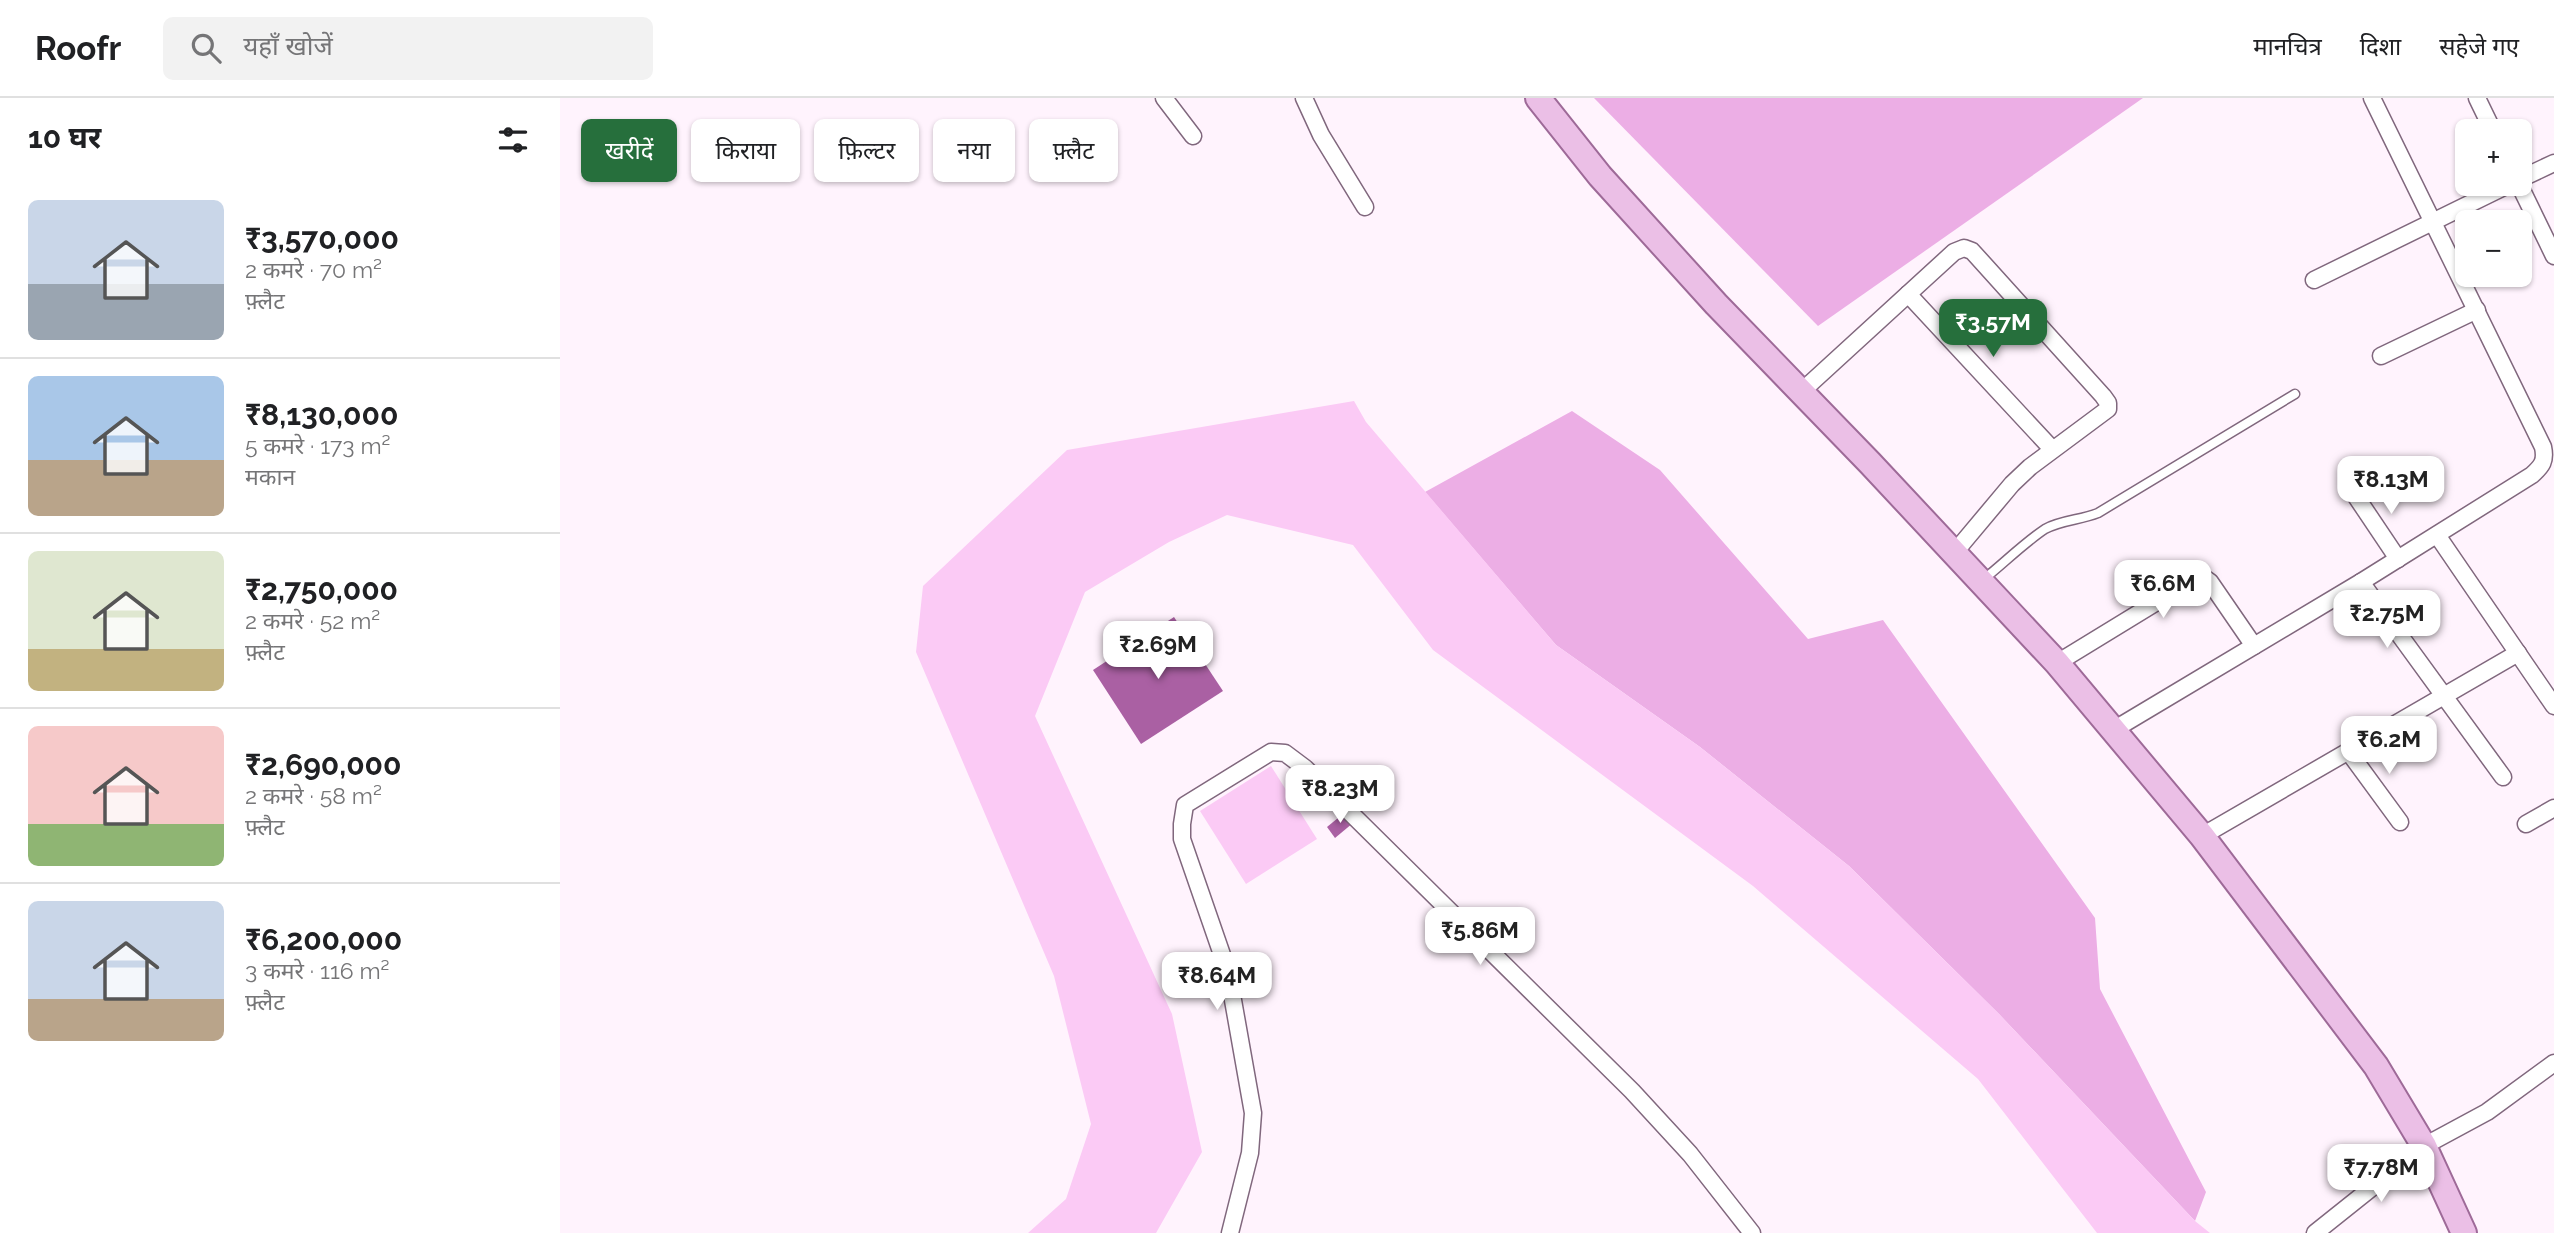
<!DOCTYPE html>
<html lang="hi">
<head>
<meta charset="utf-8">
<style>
  body { margin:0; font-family:Raleway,"Noto Sans Devanagari",sans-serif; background:#f2f2f2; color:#202124; height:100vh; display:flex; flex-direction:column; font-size:26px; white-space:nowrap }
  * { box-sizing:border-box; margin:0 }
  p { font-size:23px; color:#757577 }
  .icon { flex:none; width:38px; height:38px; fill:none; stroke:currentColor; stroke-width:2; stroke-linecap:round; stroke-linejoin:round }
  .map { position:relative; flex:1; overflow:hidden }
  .side { display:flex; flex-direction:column; background:#fff; width:560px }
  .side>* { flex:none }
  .banner { position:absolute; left:21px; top:21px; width:665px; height:63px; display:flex; gap:14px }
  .tools { position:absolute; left:1895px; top:21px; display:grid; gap:14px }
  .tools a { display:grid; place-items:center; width:77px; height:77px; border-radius:10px; background:#fff; box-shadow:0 2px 5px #0004; font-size:35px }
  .price { position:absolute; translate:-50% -60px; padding:0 16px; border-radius:14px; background:#fff; color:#222; font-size:23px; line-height:46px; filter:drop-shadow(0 2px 4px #0008) }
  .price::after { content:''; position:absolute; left:50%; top:42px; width:21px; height:16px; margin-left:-10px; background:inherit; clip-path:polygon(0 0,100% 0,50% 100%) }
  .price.active { background:#266f3c; color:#fff }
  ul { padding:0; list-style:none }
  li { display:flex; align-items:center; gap:21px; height:175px; padding:0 28px }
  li+li { border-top:2px solid #e0e0e0 }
  li span { display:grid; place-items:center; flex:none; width:196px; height:140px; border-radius:10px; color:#555 }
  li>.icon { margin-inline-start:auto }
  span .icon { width:84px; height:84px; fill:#fffc; stroke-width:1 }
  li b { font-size:30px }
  h2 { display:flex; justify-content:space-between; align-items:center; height:84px; padding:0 28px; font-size:30px }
  .tag { padding:0 24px; border-radius:10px; background:#fff; box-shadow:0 2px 5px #0004; font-size:24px; line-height:63px }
  .tag.active { background:#266f3c; color:#fff }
  header { display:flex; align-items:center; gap:42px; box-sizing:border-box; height:98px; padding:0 35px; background:#fff; border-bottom:2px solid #e0e0e0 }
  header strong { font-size:33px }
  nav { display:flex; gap:38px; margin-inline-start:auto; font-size:24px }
  .search { width:490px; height:63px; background:#f2f2f2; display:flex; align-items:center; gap:18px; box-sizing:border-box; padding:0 24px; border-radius:10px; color:#757577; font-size:26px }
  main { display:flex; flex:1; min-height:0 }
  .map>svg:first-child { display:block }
  .green { fill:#ecaee5 }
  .water { fill:#fbcaf5 }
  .building { fill:#aa60a3 }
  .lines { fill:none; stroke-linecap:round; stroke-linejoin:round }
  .service-casing { stroke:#80677d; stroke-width:11 }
  .minor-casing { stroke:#80677d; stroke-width:19 }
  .primary-casing { stroke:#9e6a98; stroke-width:28 }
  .service { stroke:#fff; stroke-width:8 }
  .minor { stroke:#fff; stroke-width:16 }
  .primary { stroke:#ebbfe6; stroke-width:24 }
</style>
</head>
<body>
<header>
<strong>Roofr</strong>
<div class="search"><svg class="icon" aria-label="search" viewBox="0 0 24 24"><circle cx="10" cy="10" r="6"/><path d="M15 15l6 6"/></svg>यहाँ खोजें</div>
<nav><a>मानचित्र</a><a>दिशा</a><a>सहेजे गए</a></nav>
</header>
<main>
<section class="side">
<h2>10 घर<svg class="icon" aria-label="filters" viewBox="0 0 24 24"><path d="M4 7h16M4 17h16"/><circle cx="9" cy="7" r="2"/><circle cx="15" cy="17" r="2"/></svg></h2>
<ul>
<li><span style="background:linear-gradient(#c9d6e8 60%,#9aa5b1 0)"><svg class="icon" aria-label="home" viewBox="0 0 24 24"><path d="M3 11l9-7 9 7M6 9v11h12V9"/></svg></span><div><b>₹3,570,000</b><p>2 कमरे · 70 m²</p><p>फ़्लैट</p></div></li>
<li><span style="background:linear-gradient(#a9c7e8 60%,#b9a48a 0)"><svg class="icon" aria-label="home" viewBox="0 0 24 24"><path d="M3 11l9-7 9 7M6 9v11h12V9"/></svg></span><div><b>₹8,130,000</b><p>5 कमरे · 173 m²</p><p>मकान</p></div></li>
<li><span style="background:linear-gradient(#dfe7d0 70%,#c2b280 0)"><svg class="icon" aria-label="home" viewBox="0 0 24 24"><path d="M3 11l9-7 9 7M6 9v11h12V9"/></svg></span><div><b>₹2,750,000</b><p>2 कमरे · 52 m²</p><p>फ़्लैट</p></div></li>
<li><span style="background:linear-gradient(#f6c9c9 70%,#8fb573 0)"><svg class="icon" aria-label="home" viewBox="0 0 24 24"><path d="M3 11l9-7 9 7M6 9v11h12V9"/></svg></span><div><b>₹2,690,000</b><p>2 कमरे · 58 m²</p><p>फ़्लैट</p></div></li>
<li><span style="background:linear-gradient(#c9d6e8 70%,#b9a48a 0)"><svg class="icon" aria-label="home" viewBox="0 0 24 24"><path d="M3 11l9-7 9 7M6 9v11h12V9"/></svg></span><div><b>₹6,200,000</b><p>3 कमरे · 116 m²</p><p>फ़्लैट</p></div></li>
</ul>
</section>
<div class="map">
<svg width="1994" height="1135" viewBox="0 0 1994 1135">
  <rect width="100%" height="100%" fill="#fff3fd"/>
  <g class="green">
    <path d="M1034 0H1583L1258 228Z"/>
    <path d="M1012 313 1100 372 1248 541 1323 522 1535 820 1540 891 1646 1094 1635 1123 1439 916 1289 768 1140 649 996 547 865 394Z"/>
  </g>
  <g class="water">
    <path d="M794 303 806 324 996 547 1140 649 1289 768 1439 916 1635 1123 1650 1135H1537L1418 981 1193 788 873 552 793 447 667 417 609 444 525 494 475 618 612 916 642 1054 596 1135H468L506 1101 531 1026 494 878 356 554 363 488 507 352Z"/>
    <path d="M711 668 757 741 686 786 640 713Z"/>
  </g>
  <g class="building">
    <path d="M614 519 663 593 581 646 533 572Z"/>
    <path d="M784 715 793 725 775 740 767 729Z"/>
  </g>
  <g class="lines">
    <g class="service-casing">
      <path id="service" d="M1424 481C1444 465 1464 445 1485 431 1501 422 1521 422 1538 415L1735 296"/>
    </g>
    <g class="minor-casing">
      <g id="minor">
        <path d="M604 0 633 38"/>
        <path d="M744 0 761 37 805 109"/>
        <path d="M1917 0 1933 33"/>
        <path d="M1960 81 1994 65"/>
        <path d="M1959 86 1994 158"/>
        <path d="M1754 182 1950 86"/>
        <path d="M1348 196 1492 351"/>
        <path d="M1821 258 1917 212"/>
        <path d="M1241 294 1394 154 1404 150 1412 153 1543 298 1548 305V311L1470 369 1452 386 1395 454"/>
        <path d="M1793 394 1838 461"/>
        <path d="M1877 437 1994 608"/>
        <path d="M1801 484 1943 679"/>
        <path d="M1497 565 1636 480 1643 479 1650 484 1694 548"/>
        <path d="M1555 631 1801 484 1972 377C1982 368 1986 363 1983 349L1812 0"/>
        <path d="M1788 653 1840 724"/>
        <path d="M1966 726 1994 710"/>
        <path d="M1642 738 1958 555"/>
        <path d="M670 1135 690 1055 693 1015 668 874 622 741V726L625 707 711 654 725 655 745 670 1072 993 1130 1056 1192 1135"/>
        <path d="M1755 1135 1864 1048 1927 1014 1994 965"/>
      </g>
    </g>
    <g class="primary-casing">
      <path id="primary" d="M978 0 1040 78 1156 206 1310 365 1497 565 1642 738 1816 968 1864 1048 1904 1135"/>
    </g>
    <use href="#service" class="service"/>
    <use href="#minor" class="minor"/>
    <use href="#primary" class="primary"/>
  </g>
</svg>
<div class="tools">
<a>+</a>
<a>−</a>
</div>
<b class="price active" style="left:1433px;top:261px">₹3.57M</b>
<b class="price" style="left:1831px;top:418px">₹8.13M</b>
<b class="price" style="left:1603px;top:522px">₹6.6M</b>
<b class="price" style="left:1827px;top:552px">₹2.75M</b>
<b class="price" style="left:598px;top:583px">₹2.69M</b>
<b class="price" style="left:1829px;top:678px">₹6.2M</b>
<b class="price" style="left:780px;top:727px">₹8.23M</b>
<b class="price" style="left:920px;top:869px">₹5.86M</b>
<b class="price" style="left:657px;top:914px">₹8.64M</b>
<b class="price" style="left:1821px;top:1106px">₹7.78M</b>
<div class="banner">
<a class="tag active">खरीदें</a>
<a class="tag">किराया</a>
<a class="tag">फ़िल्टर</a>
<a class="tag">नया</a>
<a class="tag">फ़्लैट</a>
</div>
</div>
</main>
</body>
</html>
